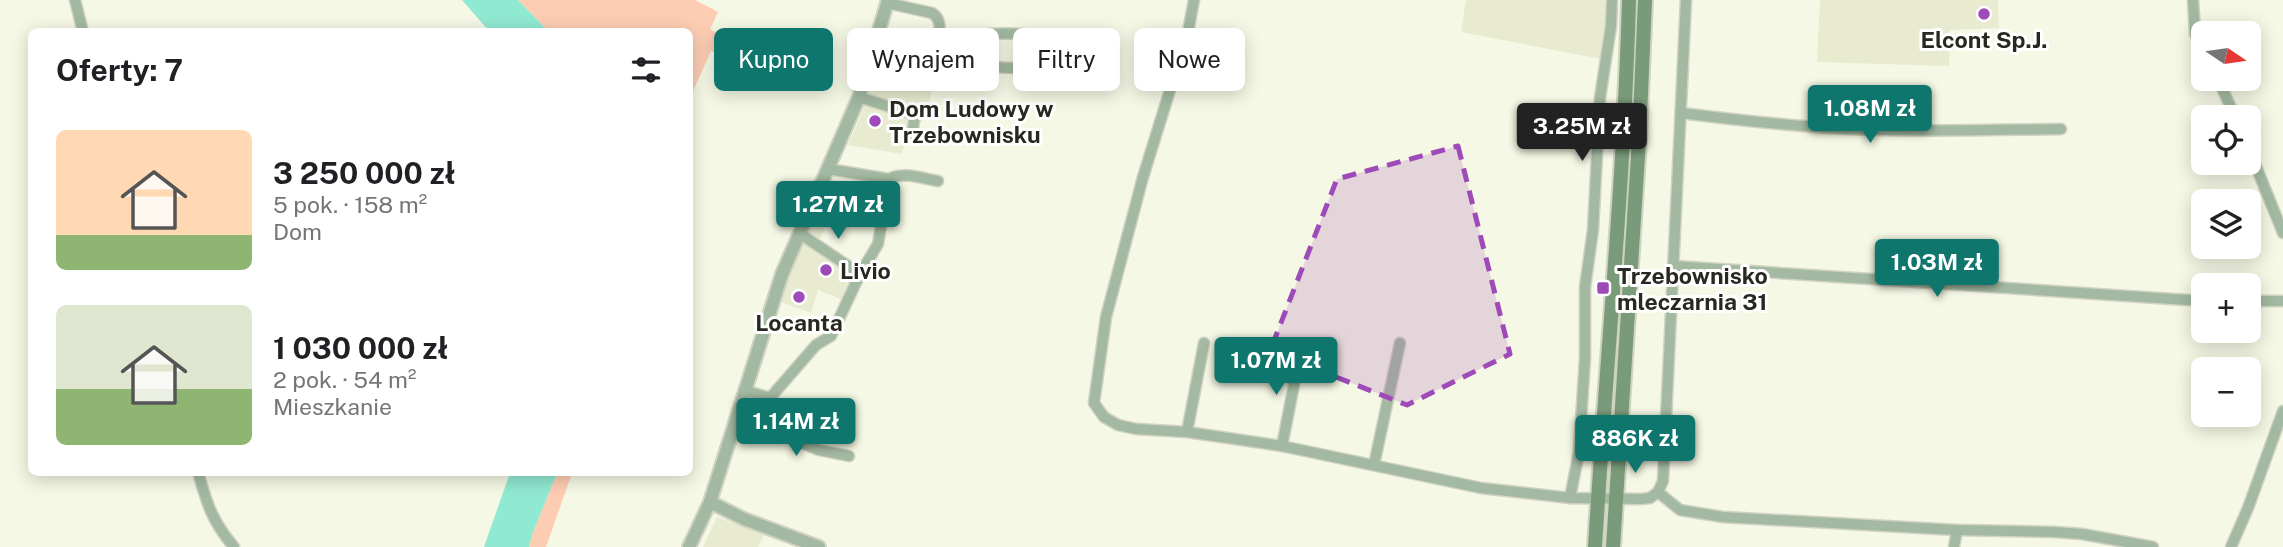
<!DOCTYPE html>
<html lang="pl">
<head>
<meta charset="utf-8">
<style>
  body { margin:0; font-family:"Public Sans",sans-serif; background:#f6f6f6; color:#202124; height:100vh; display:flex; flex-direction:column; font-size:26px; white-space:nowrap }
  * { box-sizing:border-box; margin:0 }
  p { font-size:23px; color:#757577 }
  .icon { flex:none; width:38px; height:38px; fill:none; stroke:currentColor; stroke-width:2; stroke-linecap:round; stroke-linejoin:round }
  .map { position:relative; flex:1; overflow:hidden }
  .side { position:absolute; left:28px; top:28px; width:665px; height:448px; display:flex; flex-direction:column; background:#fff; border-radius:10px; box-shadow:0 4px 18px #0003 }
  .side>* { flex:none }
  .hud { position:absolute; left:714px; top:28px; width:665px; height:63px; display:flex; gap:14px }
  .needle { width:46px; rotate:103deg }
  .tools { position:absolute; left:2191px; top:21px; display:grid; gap:14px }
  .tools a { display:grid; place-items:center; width:70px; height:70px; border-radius:10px; background:#fff; box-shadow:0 4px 18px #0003; font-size:35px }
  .price { position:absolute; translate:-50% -60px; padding:0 16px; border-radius:7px; background:#0f766e; color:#fff; font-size:23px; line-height:46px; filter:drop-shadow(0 2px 4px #0008) }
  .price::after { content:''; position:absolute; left:50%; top:42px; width:21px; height:16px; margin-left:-10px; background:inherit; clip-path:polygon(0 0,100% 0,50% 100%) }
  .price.selected { background:#222; color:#fff }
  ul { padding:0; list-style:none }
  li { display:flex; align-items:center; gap:21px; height:175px; padding:0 28px }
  li span { display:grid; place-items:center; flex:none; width:196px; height:140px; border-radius:10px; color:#555 }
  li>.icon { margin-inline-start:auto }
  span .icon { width:84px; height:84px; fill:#fffc; stroke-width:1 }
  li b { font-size:30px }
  h2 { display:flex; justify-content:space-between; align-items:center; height:84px; padding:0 28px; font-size:30px }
  .pill { padding:0 24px; border-radius:10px; background:#fff; box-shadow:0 4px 18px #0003; font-size:24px; line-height:63px }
  .pill.selected { background:#0f766e; color:#fff }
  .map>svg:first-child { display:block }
  .built { fill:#e8ebd0 }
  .green { fill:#fdcdb3 }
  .water { fill:#90e9d1 }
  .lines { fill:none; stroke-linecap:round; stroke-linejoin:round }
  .minor-casing { stroke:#d0d3c1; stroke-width:13 }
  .tertiary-casing { stroke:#d0d3c1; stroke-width:16 }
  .secondary-casing { stroke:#d0d3c1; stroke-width:18 }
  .minor { stroke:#a3b9a1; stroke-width:10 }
  .tertiary { stroke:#a3b9a1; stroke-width:12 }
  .secondary { stroke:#7a9b79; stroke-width:14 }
  .marked { fill:#9e4ab8; fill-opacity:0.2; stroke:#9e4ab8; stroke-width:5; stroke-dasharray:14 9; stroke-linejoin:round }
  .poi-dot { fill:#9e4ab8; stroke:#fff; stroke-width:2.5 }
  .labels { text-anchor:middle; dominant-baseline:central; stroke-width:6; stroke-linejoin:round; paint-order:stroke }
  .poi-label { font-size:23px; font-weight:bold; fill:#282821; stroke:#fff; text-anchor:start }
</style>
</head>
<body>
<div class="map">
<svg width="2283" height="547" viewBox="0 0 2283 547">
  <rect width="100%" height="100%" fill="#f5f8e4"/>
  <g class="built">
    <path d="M1466 0H1607V28L1601 59 1461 32Z"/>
    <path d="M1820 0H1998L1999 28 1950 30 1949 66 1817 62Z"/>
    <path d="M880 56 937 75 923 121 911 118 902 154 848 145 866 103Z"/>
    <path d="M822 200 834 206 817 246 850 269 853 278 845 301 818 290 811 313 781 302 791 269Z"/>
    <path d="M717 517 764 535 758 547H703Z"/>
  </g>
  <g class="green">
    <path d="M518 0H695L718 12 710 29 727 40 719 54 711 51 690 98V32L548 31Z"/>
    <path d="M557 473H572L546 547H529L532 535Z"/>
  </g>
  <g class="water">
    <path d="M462 0H518L548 31H489Z"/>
    <path d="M510 473H557L532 535 529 547H484Z"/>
  </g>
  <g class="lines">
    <g class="minor-casing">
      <g id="minor">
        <path d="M75 0 83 32"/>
        <path d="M1194 0 1188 32 1143 177 1106 317 1094 403 1104 417 1118 425 1136 429 1187 432 1282 446 1481 488 1570 498 1641 499 1650 498 1658 492 1663 481 1686 0"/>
        <path d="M2193 0 2195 34 2203 50"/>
        <path d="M887 3 932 13C944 21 937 32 942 43 954 71 1010 67 1036 69"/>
        <path d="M944 45C973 32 1004 32 1035 35"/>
        <path d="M2218 79 2235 117"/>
        <path d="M859 97 915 115 912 135"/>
        <path d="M1681 113C1736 120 1791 126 1846 129 1918 132 1989 130 2061 129"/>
        <path d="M2249 149 2283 233"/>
        <path d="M889 179C903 171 924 179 938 181"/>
        <path d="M799 233 860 274"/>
        <path d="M1673 266 2203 301"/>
        <path d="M2249 301H2283"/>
        <path d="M744 390 770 398"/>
        <path d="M736 416 819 450 849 456"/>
        <path d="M754 423 770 398 816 345 831 336 860 274 878 244 889 179 828 169"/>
        <path d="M1187 432 1204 343"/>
        <path d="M1282 446 1300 354"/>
        <path d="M1374 465 1400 343"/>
        <path d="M198 472C207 504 212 521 234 547"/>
        <path d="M1658 492 1680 510 1723 517 1957 530 2054 532 2082 534 2153 547"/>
        <path d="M1570 498 1579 452 1585 358V287L1593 230 1600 98 1611 26 1612 0"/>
        <path d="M1954 547 1957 530"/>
        <path d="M2231 547 2248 508 2283 411"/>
      </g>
    </g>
    <g class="tertiary-casing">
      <g id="tertiary">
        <path d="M710 502 744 519 819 547"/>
        <path d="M689 547 710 502 782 274 859 97 888 0"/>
      </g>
    </g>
    <g class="secondary-casing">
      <g id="secondary">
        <path d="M1595 547C1606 365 1624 183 1629 0"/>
        <path d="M1613 547 1639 140 1645 0"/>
      </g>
    </g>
    <use href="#minor" class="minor"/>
    <use href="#tertiary" class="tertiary"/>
    <use href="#secondary" class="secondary"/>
  </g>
  <path class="marked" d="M1458 146 1510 354 1407 405 1270 351 1337 179Z"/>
  <g class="poi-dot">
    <circle cx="1984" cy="14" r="7"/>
    <circle cx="875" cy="121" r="7"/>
    <circle cx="826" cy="270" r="7"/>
    <rect x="1596" y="281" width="14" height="14" rx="3.5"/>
    <circle cx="799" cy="297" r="7"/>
  </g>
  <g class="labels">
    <g class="poi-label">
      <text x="1984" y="39" text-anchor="middle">Elcont Sp.J.</text>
      <text x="889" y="108">Dom Ludowy w<tspan x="889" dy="26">Trzebownisku</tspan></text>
      <text x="840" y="270">Livio</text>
      <text x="1617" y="275">Trzebownisko<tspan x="1617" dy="26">mleczarnia 31</tspan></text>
      <text x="799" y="322" text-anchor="middle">Locanta</text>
    </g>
  </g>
</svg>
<div class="tools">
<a><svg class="needle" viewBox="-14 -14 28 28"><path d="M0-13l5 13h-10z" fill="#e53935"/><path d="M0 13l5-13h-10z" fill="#757577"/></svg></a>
<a><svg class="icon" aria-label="locate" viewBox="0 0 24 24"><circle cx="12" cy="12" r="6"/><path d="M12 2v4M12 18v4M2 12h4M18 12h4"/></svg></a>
<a><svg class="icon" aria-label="layers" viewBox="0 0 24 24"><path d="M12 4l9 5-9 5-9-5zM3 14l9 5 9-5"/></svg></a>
<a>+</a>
<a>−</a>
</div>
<b class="price" style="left:1870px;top:145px">1.08M zł</b>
<b class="price selected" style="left:1582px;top:163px">3.25M zł</b>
<b class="price" style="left:838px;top:241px">1.27M zł</b>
<b class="price" style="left:1937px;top:299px">1.03M zł</b>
<b class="price" style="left:1276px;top:397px">1.07M zł</b>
<b class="price" style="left:796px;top:458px">1.14M zł</b>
<b class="price" style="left:1635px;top:475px">886K zł</b>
<div class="hud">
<a class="pill selected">Kupno</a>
<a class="pill">Wynajem</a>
<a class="pill">Filtry</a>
<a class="pill">Nowe</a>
</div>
<section class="side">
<h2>Oferty: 7<svg class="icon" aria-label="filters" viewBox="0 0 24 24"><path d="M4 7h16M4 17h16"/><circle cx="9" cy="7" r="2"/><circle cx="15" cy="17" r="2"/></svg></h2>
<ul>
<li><span style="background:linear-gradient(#ffd9b3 75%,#8fb573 0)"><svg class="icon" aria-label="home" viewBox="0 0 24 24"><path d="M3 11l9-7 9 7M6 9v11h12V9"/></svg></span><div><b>3 250 000 zł</b><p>5 pok. · 158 m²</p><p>Dom</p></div></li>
<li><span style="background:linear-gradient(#dfe7d0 60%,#8fb573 0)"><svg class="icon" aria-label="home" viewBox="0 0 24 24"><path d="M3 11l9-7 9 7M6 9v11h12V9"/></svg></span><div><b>1 030 000 zł</b><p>2 pok. · 54 m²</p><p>Mieszkanie</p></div></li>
</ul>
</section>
</div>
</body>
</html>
